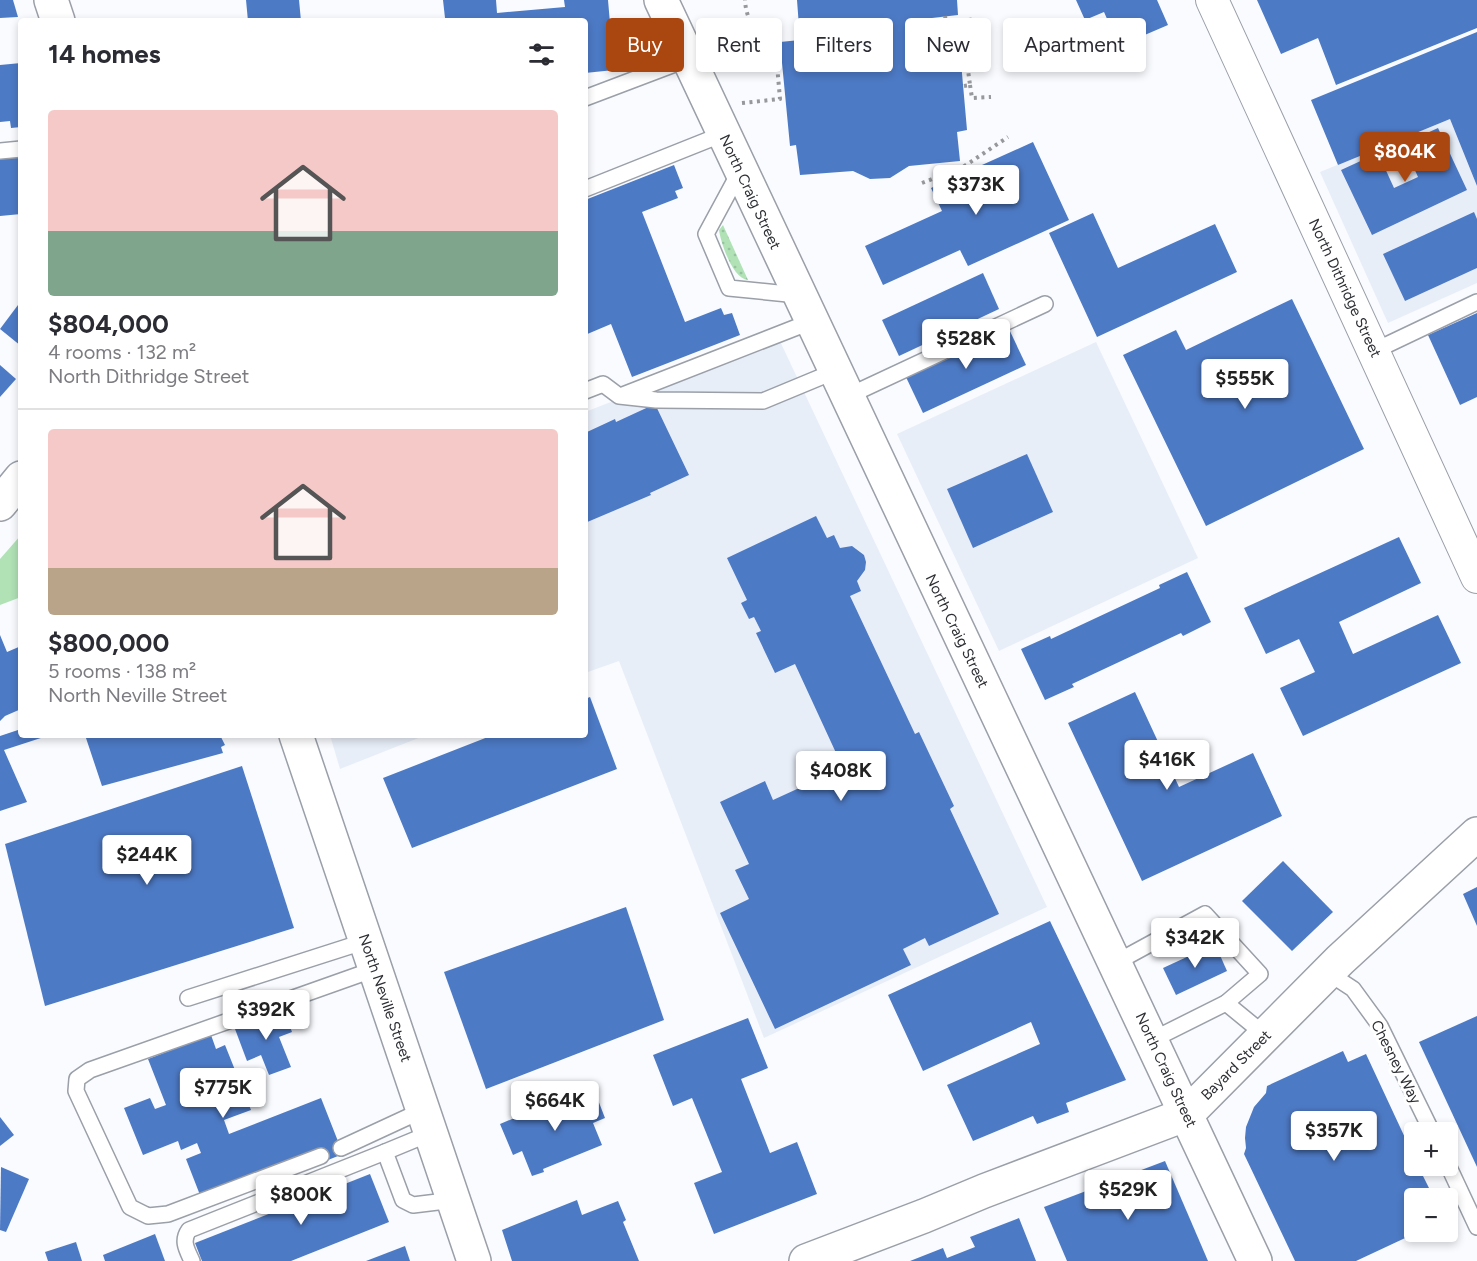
<!DOCTYPE html>
<html lang="en">
<head>
<meta charset="utf-8">
<style>
  body { margin:0; font-family:Figtree,sans-serif; background:#f7f7f7; color:#2b2b33; height:100vh; display:flex; flex-direction:column; font-size:22px; white-space:nowrap }
  * { box-sizing:border-box; margin:0 }
  p { font-size:20px; color:#7c7c81 }
  .icon { flex:none; width:33px; height:33px; fill:none; stroke:currentColor; stroke-width:2; stroke-linecap:round; stroke-linejoin:round }
  .map { position:relative; flex:1; overflow:hidden }
  .drawer { position:absolute; left:18px; top:18px; width:570px; height:720px; display:flex; flex-direction:column; background:#fff; border-radius:6px; box-shadow:0 3px 9px #0003 }
  .drawer>* { flex:none }
  .hud { position:absolute; left:606px; top:18px; width:570px; height:54px; display:flex; gap:12px }
  .tools { position:absolute; left:1404px; top:1122px; display:grid; gap:12px }
  .tools a { display:grid; place-items:center; width:54px; height:54px; border-radius:6px; background:#fff; box-shadow:0 3px 9px #0003; font-size:30px }
  .price { position:absolute; translate:-50% -51px; padding:0 14px; border-radius:6px; background:#fff; color:#222; font-size:20px; line-height:39px; filter:drop-shadow(0 2px 3px #0008) }
  .price::after { content:''; position:absolute; left:50%; top:36px; width:18px; height:14px; margin-left:-9px; background:inherit; clip-path:polygon(0 0,100% 0,50% 100%) }
  .price.active { background:#aa4711; color:#fff }
  ul { padding:0; list-style:none }
  li { display:grid; align-content:center; gap:12px; height:318px; padding:0 30px }
  li+li { border-top:2px solid #e1e1e2 }
  li span { display:grid; place-items:center; height:186px; border-radius:6px; color:#555 }
  li>.icon { margin-inline-start:auto }
  span .icon { width:108px; height:108px; fill:#fffc; stroke-width:1 }
  li b { font-size:26px }
  h2 { display:flex; justify-content:space-between; align-items:center; height:72px; padding:0 30px; font-size:26px }
  .chip { padding:0 21px; border-radius:6px; background:#fff; box-shadow:0 3px 9px #0003; font-size:21px; line-height:54px }
  .chip.active { background:#aa4711; color:#fff }
  .map>svg:first-child { display:block }
  .built { fill:#e8eef8 }
  .grass { fill:url(#grass-dots) }
  .park { fill:#b0e2b6 }
  .building { fill:#4d7ac5 }
  .lines { fill:none; stroke-linecap:round; stroke-linejoin:round }
  .service-casing { stroke:#9a9fa8; stroke-width:18 }
  .minor-casing { stroke:#9a9fa8; stroke-width:34 }
  .tertiary-casing { stroke:#9a9fa8; stroke-width:36 }
  .secondary-casing { stroke:#9a9fa8; stroke-width:36 }
  .path { stroke:#96989c; stroke-width:4; stroke-dasharray:3 4.5; stroke-linecap:butt }
  .service { stroke:#fff; stroke-width:15 }
  .minor { stroke:#fff; stroke-width:32 }
  .tertiary { stroke:#fff; stroke-width:33 }
  .secondary { stroke:#fff; stroke-width:33 }
  .labels { text-anchor:middle; dominant-baseline:central; stroke-width:6; stroke-linejoin:round; paint-order:stroke }
  .street-label { font-size:15px; fill:#2d2f33; stroke:#fff }
</style>
</head>
<body>
<div class="map">
<svg width="1477" height="1261" viewBox="0 0 1477 1261">
  <defs>
    <pattern id="grass-dots" width="8" height="8" patternUnits="userSpaceOnUse" patternTransform="scale(1.5)"><rect width="8" height="8" fill="#b0e2b6"/><path d="M2 2h.1M6 6h.1" fill="none" stroke="#98c29d" stroke-width="1.8" stroke-linecap="round"/></pattern>
  </defs>
  <rect width="100%" height="100%" fill="#f9fbff"/>
  <g class="built">
    <path d="M1450 119 1477 186V283L1388 323 1320 172Z"/>
    <path d="M778 337 1047 907 764 1038 619 661 585 673V412Z"/>
    <path d="M1096 342 1198 558 999 651 897 434Z"/>
    <path d="M330 735H426L340 769Z"/>
  </g>
  <path class="grass" d="M723 225 748 280C733 279 721 244 719 230Z"/>
  <path class="park" d="M21 535V597L0 605V559Z"/>
  <g class="building">
    <path d="M0 0H13L18 17 0 18Z"/>
    <path d="M246 0H299L301 21H248Z"/>
    <path d="M443 0H496L497 13 565 7 564 0H608L614 70 585 73V21H431V19L445 18Z"/>
    <path d="M797 0H957L958 15 932 18 933 30 958 28 967 130 957 132 960 161 909 166 890 178 870 179 853 171 800 175 796 145 790 146 780 42 800 40Z"/>
    <path d="M1076 0H1157L1168 25 1119 46 1104 12 1085 20Z"/>
    <path d="M1257 0H1477V28L1336 85 1318 38 1281 54Z"/>
    <path d="M1477 32V186L1450 119 1338 165 1311 100Z"/>
    <path d="M21 63V127L11 128 10 121 0 122V65Z"/>
    <path d="M1438 128 1467 190 1372 235 1341 170 1378 153 1394 188 1418 177 1403 144Z"/>
    <path d="M1033 142 1069 220 968 266 960 250 883 285 865 246 942 211 931 188Z"/>
    <path d="M21 153V214L0 216V155Z"/>
    <path d="M674 165 683 188 675 191 678 198 642 212 685 322 721 308 724 315 732 313 740 335 632 377 611 324 585 335V200Z"/>
    <path d="M1474 212 1477 219V268L1405 301 1383 254Z"/>
    <path d="M1093 213 1118 268 1215 224 1237 272 1097 337 1049 233Z"/>
    <path d="M983 273 999 309 899 356 882 320Z"/>
    <path d="M1292 299 1364 449 1206 526 1123 355 1176 330 1186 350Z"/>
    <path d="M21 301V346L0 329Z"/>
    <path d="M1477 313V397L1460 405 1428 335Z"/>
    <path d="M1008 327 1026 365 923 413 905 375Z"/>
    <path d="M0 365 16 379 0 397Z"/>
    <path d="M655 404 689 475 650 493 651 495 585 523V436L588 435 587 432 615 419 616 422Z"/>
    <path d="M1027 454 1053 512 973 548 947 489Z"/>
    <path d="M816 516 827 538 834 535 840 548 852 546 864 555 866 562 865 570 857 581 861 591 850 596 915 734 919 732 954 806 950 809 999 914 929 946 925 938 903 949 911 965 775 1029 720 913 749 899 735 870 749 864 720 802 765 781 773 800 843 768 795 664 775 673 756 633 761 631 754 617 749 619 741 603 747 600 727 558Z"/>
    <path d="M1399 537 1421 583 1339 622 1353 654 1438 615 1461 663 1303 736 1280 688 1315 672 1299 639 1266 654 1244 608Z"/>
    <path d="M1187 572 1211 622 1183 636 1181 633 1072 684 1074 687 1045 700 1021 649 1050 636 1051 639 1160 588 1159 585Z"/>
    <path d="M0 635 7 652 21 646V709L5 716 0 721Z"/>
    <path d="M1135 692 1179 787 1253 753 1282 816 1142 881 1068 723Z"/>
    <path d="M590 697 617 769 412 848 383 778 493 735H585V699Z"/>
    <path d="M21 729V735H50L4 750 27 802 0 811V736Z"/>
    <path d="M85 735H220L225 745 221 747 223 753 102 786Z"/>
    <path d="M242 766 294 928 45 1006 5 844Z"/>
    <path d="M1283 861 1333 912 1292 951 1242 901Z"/>
    <path d="M1477 887V926L1463 894Z"/>
    <path d="M626 907 664 1020 486 1089 444 972Z"/>
    <path d="M1050 921 1126 1080 1066 1103 1069 1112 1037 1124 1033 1116 973 1141 947 1085 1040 1044 1031 1022 923 1071 888 995Z"/>
    <path d="M1215 944 1227 971 1176 995 1163 968Z"/>
    <path d="M284 1010 292 1032 279 1037 291 1067 269 1075 261 1055 247 1061 235 1029Z"/>
    <path d="M1477 1016V1167L1419 1042Z"/>
    <path d="M748 1018 768 1068 741 1079 770 1153 797 1142 817 1194 714 1234 694 1183 722 1172 692 1098 673 1106 653 1055Z"/>
    <path d="M211 1035 216 1049 225 1045 251 1110 224 1120 229 1134 321 1098 343 1154 323 1162 318 1149 200 1195 186 1159 201 1153 197 1143 181 1150 178 1141 143 1155 124 1108 150 1098 155 1109 166 1105 148 1059Z"/>
    <path d="M1343 1051 1348 1062 1366 1054 1414 1157V1166H1418L1434 1198H1414V1232H1418L1356 1261H1295L1244 1154 1246 1148 1245 1138 1246 1127 1254 1107 1266 1093 1267 1086Z"/>
    <path d="M581 1090 587 1105 598 1100 605 1118 593 1123 602 1145 543 1169 544 1172 532 1176 522 1151 513 1155 500 1124Z"/>
    <path d="M0 1117 14 1135 0 1146Z"/>
    <path d="M1165 1161 1208 1261H1067L1044 1207Z"/>
    <path d="M1 1167 29 1179 6 1232 0 1230Z"/>
    <path d="M370 1174 389 1222 291 1261H202L195 1243Z"/>
    <path d="M577 1200 582 1215 618 1201 626 1220 623 1222 639 1261H512L502 1230Z"/>
    <path d="M1019 1218 1036 1261H910L943 1248 947 1258 975 1247 970 1237Z"/>
    <path d="M155 1234 165 1261H105L103 1255Z"/>
    <path d="M76 1242 82 1261H48L45 1252Z"/>
    <path d="M405 1246 410 1261H366Z"/>
  </g>
  <g class="lines">
    <g class="service-casing">
      <g id="service">
        <path d="M585 98 688 59"/>
        <path d="M0 151 21 149"/>
        <path d="M740 171 706 234 729 288 798 295"/>
        <path d="M585 189 723 134"/>
        <path d="M1374 351 1477 302"/>
        <path d="M585 391 603 384 619 396 656 400 763 401 833 372"/>
        <path d="M623 395 810 322"/>
        <path d="M846 397 1045 304"/>
        <path d="M1115 963 1205 914 1260 974 1226 1003 1152 1040"/>
        <path d="M1327 972 1353 989 1380 1026 1432 1132"/>
        <path d="M188 998 366 941"/>
        <path d="M1226 1003 1265 1035"/>
        <path d="M431 1133 385 1152 403 1200 413 1205 454 1200"/>
        <path d="M341 1148 423 1110"/>
        <path d="M321 1156 168 1214 148 1216 130 1207 76 1091 77 1079 90 1070 375 969"/>
        <path d="M1448 1165 1477 1227"/>
        <path d="M192 1261C187 1250 181 1241 189 1230L385 1152"/>
      </g>
    </g>
    <g class="minor-casing">
      <path id="minor" d="M1212 0 1477 577"/>
    </g>
    <g class="tertiary-casing">
      <g id="tertiary">
        <path d="M51 0 58 21"/>
        <path d="M0 504 21 478"/>
        <path d="M296 735 474 1261"/>
        <path d="M806 1261 924 1216 984 1191 1187 1114"/>
      </g>
    </g>
    <g class="secondary-casing">
      <g id="secondary">
        <path d="M661 0C856 422 1059 840 1255 1261"/>
        <path d="M1187 1114 1340 960 1477 834"/>
      </g>
    </g>
    <g class="path">
      <path d="M945 16 946 23 975 19"/>
      <path d="M970 85 972 98 991 97"/>
      <path d="M964 86 970 85 968 70 984 67"/>
      <path d="M742 103 780 99 775 42C756 35 746 20 745 0"/>
      <path d="M922 183 963 167 1008 137"/>
    </g>
    <use href="#service" class="service"/>
    <use href="#minor" class="minor"/>
    <use href="#tertiary" class="tertiary"/>
    <use href="#secondary" class="secondary"/>
  </g>
  <g class="labels">
    <g class="street-label">
      <text transform="translate(750 192) rotate(65)">North Craig Street</text>
      <text transform="translate(1345 288) rotate(65)">North Dithridge Street</text>
      <text transform="translate(957 631) rotate(64)">North Craig Street</text>
      <text transform="translate(385 998) rotate(71)">North Neville Street</text>
      <text transform="translate(1396 1062) rotate(63)">Chesney Way</text>
      <text transform="translate(1236 1065) rotate(-45)">Bayard Street</text>
      <text transform="translate(1166 1070) rotate(65)">North Craig Street</text>
    </g>
  </g>
</svg>
<div class="tools">
<a>+</a>
<a>−</a>
</div>
<b class="price active" style="left:1405px;top:183px">$804K</b>
<b class="price" style="left:976px;top:216px">$373K</b>
<b class="price" style="left:966px;top:370px">$528K</b>
<b class="price" style="left:1245px;top:410px">$555K</b>
<b class="price" style="left:1167px;top:791px">$416K</b>
<b class="price" style="left:841px;top:802px">$408K</b>
<b class="price" style="left:147px;top:886px">$244K</b>
<b class="price" style="left:1195px;top:969px">$342K</b>
<b class="price" style="left:266px;top:1041px">$392K</b>
<b class="price" style="left:223px;top:1119px">$775K</b>
<b class="price" style="left:555px;top:1132px">$664K</b>
<b class="price" style="left:1334px;top:1162px">$357K</b>
<b class="price" style="left:1128px;top:1221px">$529K</b>
<b class="price" style="left:301px;top:1226px">$800K</b>
<div class="hud">
<a class="chip active">Buy</a>
<a class="chip">Rent</a>
<a class="chip">Filters</a>
<a class="chip">New</a>
<a class="chip">Apartment</a>
</div>
<section class="drawer">
<h2>14 homes<svg class="icon" aria-label="filters" viewBox="0 0 24 24"><path d="M4 7h16M4 17h16"/><circle cx="9" cy="7" r="2"/><circle cx="15" cy="17" r="2"/></svg></h2>
<ul>
<li><span style="background:linear-gradient(#f6c9c9 65%,#7fa58c 0)"><svg class="icon" aria-label="home" viewBox="0 0 24 24"><path d="M3 11l9-7 9 7M6 9v11h12V9"/></svg></span><div><b>$804,000</b><p>4 rooms · 132 m²</p><p>North Dithridge Street</p></div></li>
<li><span style="background:linear-gradient(#f6c9c9 75%,#b9a48a 0)"><svg class="icon" aria-label="home" viewBox="0 0 24 24"><path d="M3 11l9-7 9 7M6 9v11h12V9"/></svg></span><div><b>$800,000</b><p>5 rooms · 138 m²</p><p>North Neville Street</p></div></li>
</ul>
</section>
</div>
</body>
</html>
